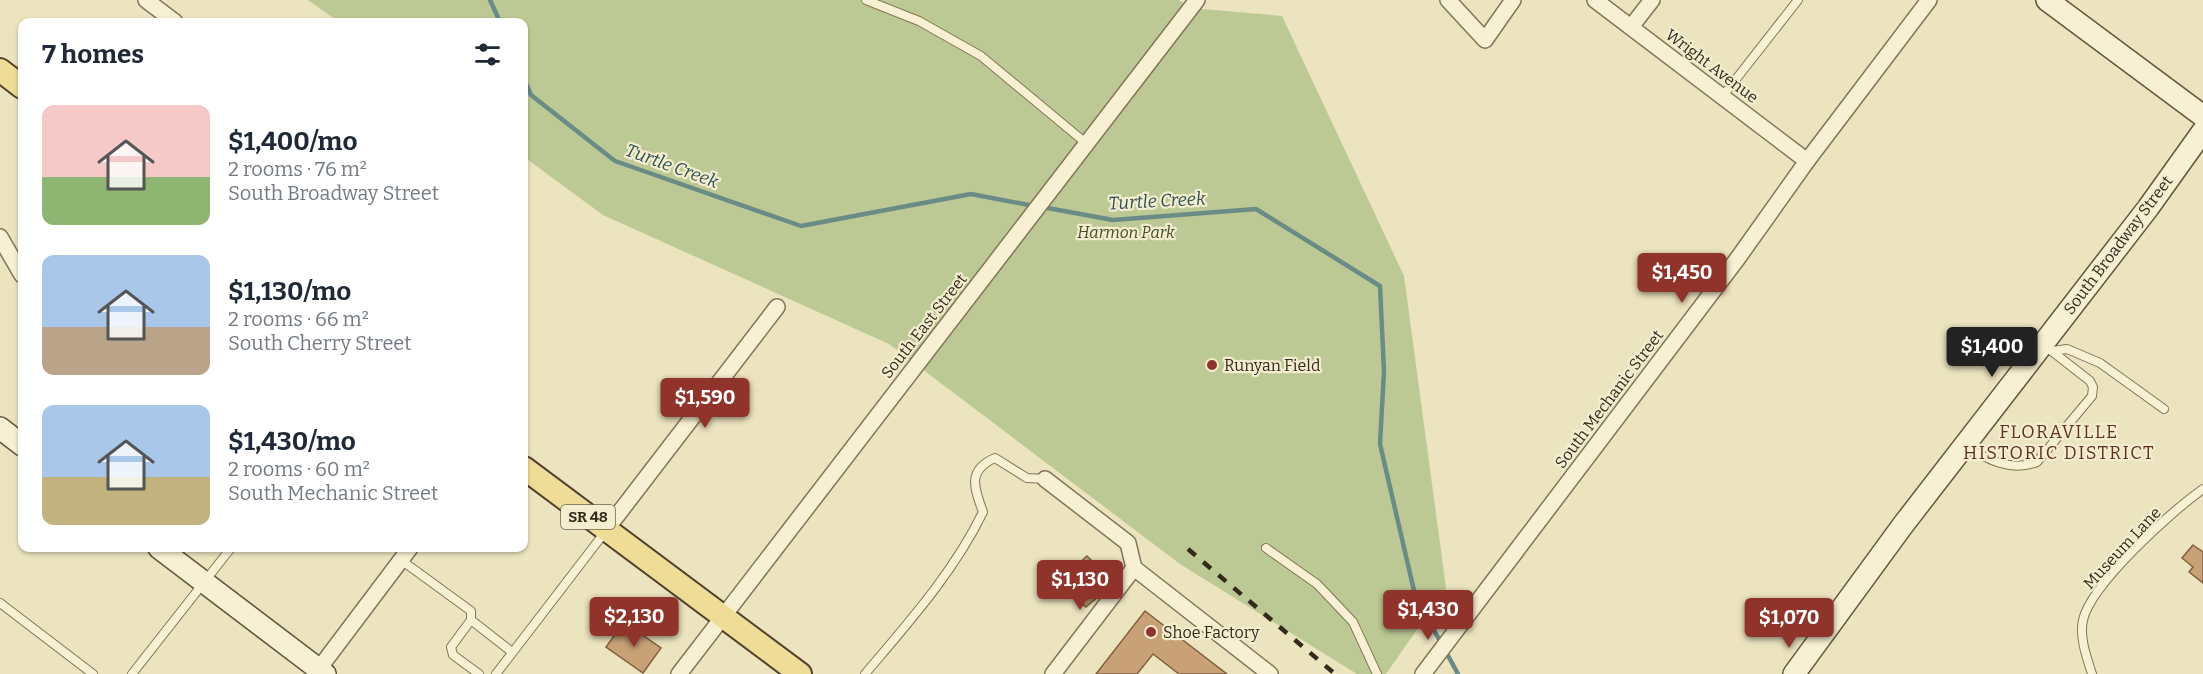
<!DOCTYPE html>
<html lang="en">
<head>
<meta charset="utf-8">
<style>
  body { margin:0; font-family:Bitter,serif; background:#f6f6f7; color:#1f2937; height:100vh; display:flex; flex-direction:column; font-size:22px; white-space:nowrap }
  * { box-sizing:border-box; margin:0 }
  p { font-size:20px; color:#747a83 }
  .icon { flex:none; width:33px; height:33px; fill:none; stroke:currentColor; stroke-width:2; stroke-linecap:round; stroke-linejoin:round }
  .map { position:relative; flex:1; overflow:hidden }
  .side { position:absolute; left:18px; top:18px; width:510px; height:534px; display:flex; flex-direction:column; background:#fff; border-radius:12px; box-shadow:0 2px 4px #0004 }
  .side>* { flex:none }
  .price { position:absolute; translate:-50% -51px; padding:0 14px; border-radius:6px; background:#90342b; color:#fff; font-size:20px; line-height:39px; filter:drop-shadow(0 2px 3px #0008) }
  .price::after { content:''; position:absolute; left:50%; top:36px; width:18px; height:14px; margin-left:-9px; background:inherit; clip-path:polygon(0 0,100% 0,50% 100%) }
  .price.on { background:#222; color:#fff }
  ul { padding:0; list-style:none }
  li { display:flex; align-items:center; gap:18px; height:150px; padding:0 24px }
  li span { display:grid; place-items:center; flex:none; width:168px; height:120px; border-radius:12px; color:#555 }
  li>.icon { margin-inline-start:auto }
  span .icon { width:72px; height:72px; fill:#fffc; stroke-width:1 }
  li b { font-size:26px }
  h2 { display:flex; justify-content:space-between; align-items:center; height:72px; padding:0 24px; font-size:26px }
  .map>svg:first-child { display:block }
  .green { fill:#bdc994 }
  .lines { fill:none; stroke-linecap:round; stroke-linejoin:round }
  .stream { stroke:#6a8b86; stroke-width:4.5 }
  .building { fill:#c9a176; stroke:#82603f; stroke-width:1.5 }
  .lane-casing { stroke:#847458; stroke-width:10 }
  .street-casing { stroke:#847458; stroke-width:18 }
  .secondary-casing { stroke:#65553c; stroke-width:24 }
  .primary-casing { stroke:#51412d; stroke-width:26 }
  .lane { stroke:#f7f0d2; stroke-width:8 }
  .street { stroke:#f7f0d2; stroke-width:15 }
  .secondary { stroke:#f7f0d2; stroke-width:21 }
  .primary { stroke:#efdc97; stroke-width:22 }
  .rail { stroke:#342a1c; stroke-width:4.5; stroke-dasharray:10 10; stroke-linecap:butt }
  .poi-dot { fill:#90342b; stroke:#f4edcf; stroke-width:2 }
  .labels { text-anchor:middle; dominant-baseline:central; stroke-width:4.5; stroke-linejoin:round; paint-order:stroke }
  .shield { fill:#f4edcf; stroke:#6e6452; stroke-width:1.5 }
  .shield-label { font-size:15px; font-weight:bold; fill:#342a1c }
  .street-label { font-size:16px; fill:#342a1c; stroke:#f4edcf }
  .park-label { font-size:16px; font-style:italic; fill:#404f24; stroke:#f4edcf }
  .poi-label { font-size:16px; fill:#342a1c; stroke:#f4edcf; text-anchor:start }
  .water-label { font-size:18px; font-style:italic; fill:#2c5253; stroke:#f4edcf }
  .neighbourhood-label { font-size:18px; letter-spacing:1.5px; fill:#5f321d; stroke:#f4edcf }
</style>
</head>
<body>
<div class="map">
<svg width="2203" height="674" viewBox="0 0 2203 674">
  <rect width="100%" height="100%" fill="#ece3bf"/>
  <path class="green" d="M308 0H1179L1191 8 1282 16 1404 276 1446 588 1386 674H1357L1180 564 889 344 603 215 524 157V22H339Z"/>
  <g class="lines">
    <g class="stream">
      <path d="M490 0 500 22"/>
      <path d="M524 79 531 95 615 161 801 226 971 194 1034 206"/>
      <path d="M1042 207 1113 220 1256 209 1380 286 1384 371 1380 444 1415 595 1441 643"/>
      <path d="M1445 650 1458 674"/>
    </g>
  </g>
  <g class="building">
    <path d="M2193 545 2203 552V583L2189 572 2193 567 2182 558Z"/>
    <path d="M1087 556 1114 583 1086 607 1056 584Z"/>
    <path d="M1145 611 1227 674H1179L1153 654 1137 674H1096Z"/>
    <path d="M624 622 661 648 643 673 606 647Z"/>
  </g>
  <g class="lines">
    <g class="lane-casing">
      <g id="lane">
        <path d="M866 0 919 21 981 56 1087 144"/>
        <path d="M1722 97 1798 0"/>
        <path d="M2052 351 2067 349 2100 363 2164 409"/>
        <path d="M1966 446C1988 460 2011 472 2037 462L2092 396 2093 387 2090 381 2044 345"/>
        <path d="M1266 548 1317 584 1353 622 1377 674"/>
        <path d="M401 560 471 611V620L451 647 453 655 479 674"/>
        <path d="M0 603 93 674"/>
        <path d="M471 620 512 652"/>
        <path d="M132 674 231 548"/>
        <path d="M496 674 605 532"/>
        <path d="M865 674C908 623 954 572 983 512 974 488 967 470 995 458L1027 478 1045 479"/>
        <path d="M2092 674C2087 658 2079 637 2083 620 2091 584 2172 511 2203 489"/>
      </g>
    </g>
    <g class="street-casing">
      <g id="street">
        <path d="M146 0 175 22"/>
        <path d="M1448 0 1485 40 1513 0"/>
        <path d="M1595 0 1807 161"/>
        <path d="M1631 27 1652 0"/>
        <path d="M0 237 22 275"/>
        <path d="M1045 479 1128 543 1134 568 1270 674"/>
        <path d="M606 530 777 307"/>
        <path d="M315 674 410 548"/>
        <path d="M679 674 1197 0"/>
        <path d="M1053 674 1134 568"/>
        <path d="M1423 674 1738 258 1807 161 1929 0"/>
      </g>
    </g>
    <g class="secondary-casing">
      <g id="secondary">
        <path d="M2047 0 2203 116"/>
        <path d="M0 428 22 445"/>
        <path d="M159 548 325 674"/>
        <path d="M1794 674 1903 525 2148 208 2203 131"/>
      </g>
    </g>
    <g class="primary-casing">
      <g id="primary">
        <path d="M0 70 22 87"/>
        <path d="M524 468 800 674"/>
      </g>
    </g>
    <use href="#lane" class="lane"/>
    <use href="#street" class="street"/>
    <use href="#secondary" class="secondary"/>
    <use href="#primary" class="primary"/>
    <path class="rail" d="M1188 549 1335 674"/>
  </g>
  <g class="poi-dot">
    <circle cx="1212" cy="365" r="6"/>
    <circle cx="1151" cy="632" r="6"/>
  </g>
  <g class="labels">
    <rect class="shield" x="561" y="505" width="54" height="24" rx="4.5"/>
    <g class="shield-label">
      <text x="588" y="517">SR 48</text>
    </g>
    <g class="street-label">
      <text transform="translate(1712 66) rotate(37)">Wright Avenue</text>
      <text transform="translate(2118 245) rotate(-53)">South Broadway Street</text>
      <text transform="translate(924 326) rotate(-52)">South East Street</text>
      <text transform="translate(1609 399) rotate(-53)">South Mechanic Street</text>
      <text transform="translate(2122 548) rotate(-47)">Museum Lane</text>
    </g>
    <g class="park-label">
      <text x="1126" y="232">Harmon Park</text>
    </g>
    <g class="poi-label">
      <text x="1224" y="365">Runyan Field</text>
      <text x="1163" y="632">Shoe Factory</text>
    </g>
    <g class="water-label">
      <text transform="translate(672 166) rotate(20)">Turtle Creek</text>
      <text transform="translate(1157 201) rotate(-3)">Turtle Creek</text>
    </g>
    <g class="neighbourhood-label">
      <text x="2059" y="432">FLORAVILLE<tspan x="2059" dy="21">HISTORIC DISTRICT</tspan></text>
    </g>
  </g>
</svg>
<b class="price" style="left:1682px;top:304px">$1,450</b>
<b class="price on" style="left:1992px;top:378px">$1,400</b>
<b class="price" style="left:705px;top:429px">$1,590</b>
<b class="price" style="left:1080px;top:611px">$1,130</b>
<b class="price" style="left:1428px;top:641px">$1,430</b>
<b class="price" style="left:634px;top:648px">$2,130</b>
<b class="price" style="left:1789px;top:649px">$1,070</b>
<section class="side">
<h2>7 homes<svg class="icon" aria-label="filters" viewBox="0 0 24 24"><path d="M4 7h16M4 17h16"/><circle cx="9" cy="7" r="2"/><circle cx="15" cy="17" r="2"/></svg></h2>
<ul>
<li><span style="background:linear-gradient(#f6c9c9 60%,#8fb573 0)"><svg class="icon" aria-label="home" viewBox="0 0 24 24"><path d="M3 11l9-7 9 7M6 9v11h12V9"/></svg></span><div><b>$1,400/mo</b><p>2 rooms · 76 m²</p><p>South Broadway Street</p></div></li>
<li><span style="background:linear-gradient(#a9c7e8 60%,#b9a48a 0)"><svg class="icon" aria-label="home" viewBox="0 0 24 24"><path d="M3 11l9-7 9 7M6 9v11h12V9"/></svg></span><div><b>$1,130/mo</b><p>2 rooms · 66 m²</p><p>South Cherry Street</p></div></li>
<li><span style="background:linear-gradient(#a9c7e8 60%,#c2b280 0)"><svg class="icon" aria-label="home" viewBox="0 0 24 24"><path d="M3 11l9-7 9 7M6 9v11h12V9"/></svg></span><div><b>$1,430/mo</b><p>2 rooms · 60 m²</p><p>South Mechanic Street</p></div></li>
</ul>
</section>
</div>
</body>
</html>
